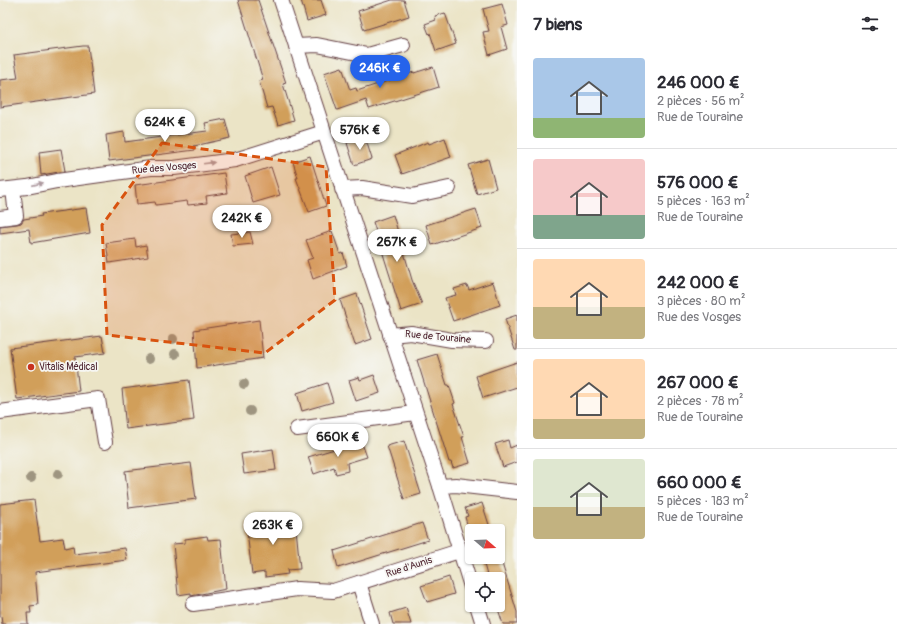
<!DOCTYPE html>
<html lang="fr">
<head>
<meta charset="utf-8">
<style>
  body { margin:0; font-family:Pangolin,sans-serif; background:#f2f2f3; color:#2b2b33; height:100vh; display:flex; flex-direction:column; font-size:15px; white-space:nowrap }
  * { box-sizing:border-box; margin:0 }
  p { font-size:13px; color:#7c7c81 }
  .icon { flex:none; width:22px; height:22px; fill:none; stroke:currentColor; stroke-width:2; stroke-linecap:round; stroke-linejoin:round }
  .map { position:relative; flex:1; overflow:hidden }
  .details { display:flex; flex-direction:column; background:#fff; width:380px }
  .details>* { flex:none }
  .needle { width:26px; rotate:109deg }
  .controls { position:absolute; left:465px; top:524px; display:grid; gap:8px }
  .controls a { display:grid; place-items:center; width:40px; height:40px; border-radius:4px; background:#fff; box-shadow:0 1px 3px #0004; font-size:20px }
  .price { position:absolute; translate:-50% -34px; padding:0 9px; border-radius:14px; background:#fff; color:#222; font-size:13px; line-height:26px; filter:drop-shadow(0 1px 2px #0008) }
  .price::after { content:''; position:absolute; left:50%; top:24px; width:12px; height:9px; margin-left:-6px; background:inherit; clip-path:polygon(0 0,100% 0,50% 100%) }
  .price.selected { background:#2563eb; color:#fff }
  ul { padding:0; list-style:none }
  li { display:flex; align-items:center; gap:12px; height:100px; padding:0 16px }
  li+li { border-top:1px solid #e1e1e2 }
  li span { display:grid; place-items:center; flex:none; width:112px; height:80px; border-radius:4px; color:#555 }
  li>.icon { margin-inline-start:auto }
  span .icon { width:48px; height:48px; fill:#fffc; stroke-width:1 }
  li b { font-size:17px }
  h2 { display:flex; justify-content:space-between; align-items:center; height:48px; padding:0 16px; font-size:17px }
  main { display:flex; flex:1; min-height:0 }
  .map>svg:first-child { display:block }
  .building { fill:#d19f5a }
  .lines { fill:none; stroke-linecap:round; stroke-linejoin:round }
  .minor-casing { stroke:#623d42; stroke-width:16 }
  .minor { stroke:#fff; stroke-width:14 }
  .tree { fill:#9e9580 }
  .oneway { fill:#ae9aa0 }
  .marked { fill:#d8530f; fill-opacity:0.2; stroke:#d8530f; stroke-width:3; stroke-dasharray:8 5; stroke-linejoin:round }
  .poi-dot { fill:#c8321e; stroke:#f6f6f2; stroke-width:1.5 }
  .labels { text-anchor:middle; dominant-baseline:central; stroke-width:3.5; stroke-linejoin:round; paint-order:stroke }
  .street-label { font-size:10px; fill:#4a1f2b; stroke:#f6f6f2 }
  .poi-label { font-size:10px; fill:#4a1f2b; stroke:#f6f6f2; text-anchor:start }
</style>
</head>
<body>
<main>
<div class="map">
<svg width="517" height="624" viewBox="0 0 517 624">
  <rect width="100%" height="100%" fill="#f6f6f2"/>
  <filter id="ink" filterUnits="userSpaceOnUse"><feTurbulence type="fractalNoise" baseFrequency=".025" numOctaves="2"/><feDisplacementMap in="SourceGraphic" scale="8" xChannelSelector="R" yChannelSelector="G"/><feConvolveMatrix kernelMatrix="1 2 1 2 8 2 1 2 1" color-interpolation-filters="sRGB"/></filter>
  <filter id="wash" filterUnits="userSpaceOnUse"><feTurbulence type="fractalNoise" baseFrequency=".012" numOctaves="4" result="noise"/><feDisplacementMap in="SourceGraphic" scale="16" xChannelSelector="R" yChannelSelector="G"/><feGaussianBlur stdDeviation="0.9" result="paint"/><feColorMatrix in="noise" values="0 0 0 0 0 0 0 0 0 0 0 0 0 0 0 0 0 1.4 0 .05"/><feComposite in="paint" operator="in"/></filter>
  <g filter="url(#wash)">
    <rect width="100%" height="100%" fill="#ebe4c6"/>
    <g id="blocks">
      <g class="building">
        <path d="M238 0H258L286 83 283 84 294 120 278 125 272 107 267 108 259 81 263 80Z"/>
        <path d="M301 0H321L326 15 307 21Z"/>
        <path d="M392 0H404L409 16 364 30 358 11Z"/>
        <path d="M502 4 508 25 501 27 507 49 489 55 483 32 489 31 483 9Z"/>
        <path d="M445 13 456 44 436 51 430 33 429 34 425 24 436 20 435 16Z"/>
        <path d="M83 46H88L94 94 0 107V80L18 78 14 55Z"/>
        <path d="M342 67 350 90 356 88 357 91 414 72V73L433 67 439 87 369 109 366 100 337 110 324 73Z"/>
        <path d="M225 119 230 138 194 146 195 150 109 161 106 135 124 132 125 142 169 136 207 131 205 123Z"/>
        <path d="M365 137 372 159 354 165 347 143Z"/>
        <path d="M445 138 451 157 402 174 395 155 428 142 429 144Z"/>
        <path d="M61 149 65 171 41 175 39 152Z"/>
        <path d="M310 156 326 206 309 212 296 178H298L293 162Z"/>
        <path d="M488 159 496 188 477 194 468 165Z"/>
        <path d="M271 167 280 195 253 203 245 176Z"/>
        <path d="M224 173 227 193 206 196 207 203 188 205 187 201 156 205 155 202 137 204 135 185Z"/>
        <path d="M86 208 90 233 31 243 29 229 0 233V226L17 224 21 223 24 219 42 216 41 214Z"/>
        <path d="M476 209 482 228 432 245 426 225Z"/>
        <path d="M393 215 412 280 422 304 401 311 373 222Z"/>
        <path d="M332 231 340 254 343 253 347 266 313 279 307 260 313 258 306 240Z"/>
        <path d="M250 232 253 244 233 246 231 234Z"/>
        <path d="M135 239 136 247 146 245 148 257 109 263 106 243Z"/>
        <path d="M493 282 500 305 453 321 445 298 456 295 454 289 467 285 469 290Z"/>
        <path d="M357 294 372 339 355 345 340 300Z"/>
        <path d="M517 315V350H515L505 319Z"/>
        <path d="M259 320 263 358 197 368 194 330Z"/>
        <path d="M102 336 105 353 75 357 79 391 17 399 10 348Z"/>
        <path d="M437 354 447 385H449L455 403 453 404 464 437H462L470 463 453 468 451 462H449L417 360Z"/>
        <path d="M517 362V387L483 398 476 376Z"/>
        <path d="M374 375 380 393 356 401 349 380 359 377 360 380Z"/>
        <path d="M189 380 194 420 126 429 122 389Z"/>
        <path d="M327 383 333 402 302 411 297 393Z"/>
        <path d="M508 440 510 448 517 445V462L503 467 495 444Z"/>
        <path d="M361 441 367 457 347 463 348 471 336 474 334 467 314 474 308 457Z"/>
        <path d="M404 441 421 494 404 499 387 446Z"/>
        <path d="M273 449 276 470 244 474 241 454Z"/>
        <path d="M191 463 196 499 129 508 125 471Z"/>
        <path d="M34 500 40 541 63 538 65 548 73 546 74 554 125 548 127 560 35 572 38 605 30 606 31 613H27L28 624H2L1 616H0V504Z"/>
        <path d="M482 503 491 531H469L465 517 468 516 465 508Z"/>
        <path d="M281 516 282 520 295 518 300 569 287 570 288 574 265 577V572L252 574 246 523 259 522V518Z"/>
        <path d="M422 523 428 540 338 568 334 551Z"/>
        <path d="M207 536 208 540 221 539 226 589 191 596V593L178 595 173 544 185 543V539Z"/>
        <path d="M482 557H500L517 612V624H503L498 609V579H488Z"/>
        <path d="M449 577 454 594 427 602 421 586Z"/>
        <path d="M406 608 411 624H393L390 613Z"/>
      </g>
    </g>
  </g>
  <g filter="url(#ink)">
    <use href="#blocks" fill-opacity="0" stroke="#623d42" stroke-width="1"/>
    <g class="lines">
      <g class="minor-casing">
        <g id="minor">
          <path d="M281 0 440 486 472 590"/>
          <path d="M296 46 317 45 367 55 403 45"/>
          <path d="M342 189 362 188 412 196 449 188"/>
          <path d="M0 190 27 187 57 181 151 168H174L235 160 324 132"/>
          <path d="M0 218 16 216 13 189"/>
          <path d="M390 335 411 333 452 340 486 341"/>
          <path d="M0 412 98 399 105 442"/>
          <path d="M297 429 415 413"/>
          <path d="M440 486 456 485 517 492"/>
          <path d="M359 583 372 624"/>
          <path d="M193 604 297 589 333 591 459 551"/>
          <path d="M477 605 483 624"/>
        </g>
      </g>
      <use href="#minor" class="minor"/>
    </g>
    <g class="tree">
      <circle cx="173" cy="339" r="5"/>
      <circle cx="175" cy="354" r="5"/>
      <circle cx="149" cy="359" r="5"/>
      <circle cx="244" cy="384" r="5"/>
      <circle cx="250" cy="411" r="5"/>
      <circle cx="58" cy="474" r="5"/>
      <circle cx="31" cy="478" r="5"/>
    </g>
    <defs><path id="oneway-solid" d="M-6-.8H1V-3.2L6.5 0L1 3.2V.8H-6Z"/></defs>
    <g class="oneway">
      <use href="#oneway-solid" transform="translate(209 163) rotate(-7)"/>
      <use href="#oneway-solid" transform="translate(38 184) rotate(-13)"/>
    </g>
  </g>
  <path class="marked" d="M162 143 326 167 335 300 265 353 107 335 102 225Z"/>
  <circle class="poi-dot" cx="31" cy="367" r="4"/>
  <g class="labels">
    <g class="street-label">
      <text transform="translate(164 168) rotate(-5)">Rue des Vosges</text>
      <text transform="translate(438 337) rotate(5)">Rue de Touraine</text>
      <text transform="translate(409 567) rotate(-18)">Rue d'Aunis</text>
    </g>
    <g class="poi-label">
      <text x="39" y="367">Vitalis Médical</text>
    </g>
  </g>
</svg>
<div class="controls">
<a><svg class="needle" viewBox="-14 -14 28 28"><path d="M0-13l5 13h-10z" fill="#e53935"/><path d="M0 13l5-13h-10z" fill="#7c7c81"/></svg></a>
<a><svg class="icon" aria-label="locate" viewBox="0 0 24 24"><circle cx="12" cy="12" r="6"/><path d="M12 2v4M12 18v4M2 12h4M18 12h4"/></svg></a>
</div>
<b class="price selected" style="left:380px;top:89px">246K €</b>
<b class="price" style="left:165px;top:143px">624K €</b>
<b class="price" style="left:360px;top:151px">576K €</b>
<b class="price" style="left:242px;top:239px">242K €</b>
<b class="price" style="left:397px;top:263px">267K €</b>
<b class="price" style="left:338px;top:458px">660K €</b>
<b class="price" style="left:273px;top:546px">263K €</b>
</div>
<section class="details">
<h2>7 biens<svg class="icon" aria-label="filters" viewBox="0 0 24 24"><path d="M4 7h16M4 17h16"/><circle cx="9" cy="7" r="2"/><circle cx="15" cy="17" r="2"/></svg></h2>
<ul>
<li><span style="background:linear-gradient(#a9c7e8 75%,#8fb573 0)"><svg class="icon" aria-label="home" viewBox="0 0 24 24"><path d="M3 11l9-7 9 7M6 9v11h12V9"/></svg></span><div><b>246 000 €</b><p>2 pièces · 56 m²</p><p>Rue de Touraine</p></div></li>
<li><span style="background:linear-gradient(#f6c9c9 70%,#7fa58c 0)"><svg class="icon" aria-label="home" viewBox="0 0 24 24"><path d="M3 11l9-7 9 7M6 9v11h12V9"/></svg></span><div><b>576 000 €</b><p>5 pièces · 163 m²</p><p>Rue de Touraine</p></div></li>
<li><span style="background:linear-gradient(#ffd9b3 60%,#c2b280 0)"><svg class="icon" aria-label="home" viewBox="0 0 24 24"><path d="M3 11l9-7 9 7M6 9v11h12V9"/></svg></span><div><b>242 000 €</b><p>3 pièces · 80 m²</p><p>Rue des Vosges</p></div></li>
<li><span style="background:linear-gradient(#ffd9b3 75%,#c2b280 0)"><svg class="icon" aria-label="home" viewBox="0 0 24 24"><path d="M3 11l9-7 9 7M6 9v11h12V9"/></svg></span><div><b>267 000 €</b><p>2 pièces · 78 m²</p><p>Rue de Touraine</p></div></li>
<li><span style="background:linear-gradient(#dfe7d0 60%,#c2b280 0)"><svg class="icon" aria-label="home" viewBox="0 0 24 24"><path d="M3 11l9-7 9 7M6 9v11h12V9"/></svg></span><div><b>660 000 €</b><p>5 pièces · 183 m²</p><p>Rue de Touraine</p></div></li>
</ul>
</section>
</main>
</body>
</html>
